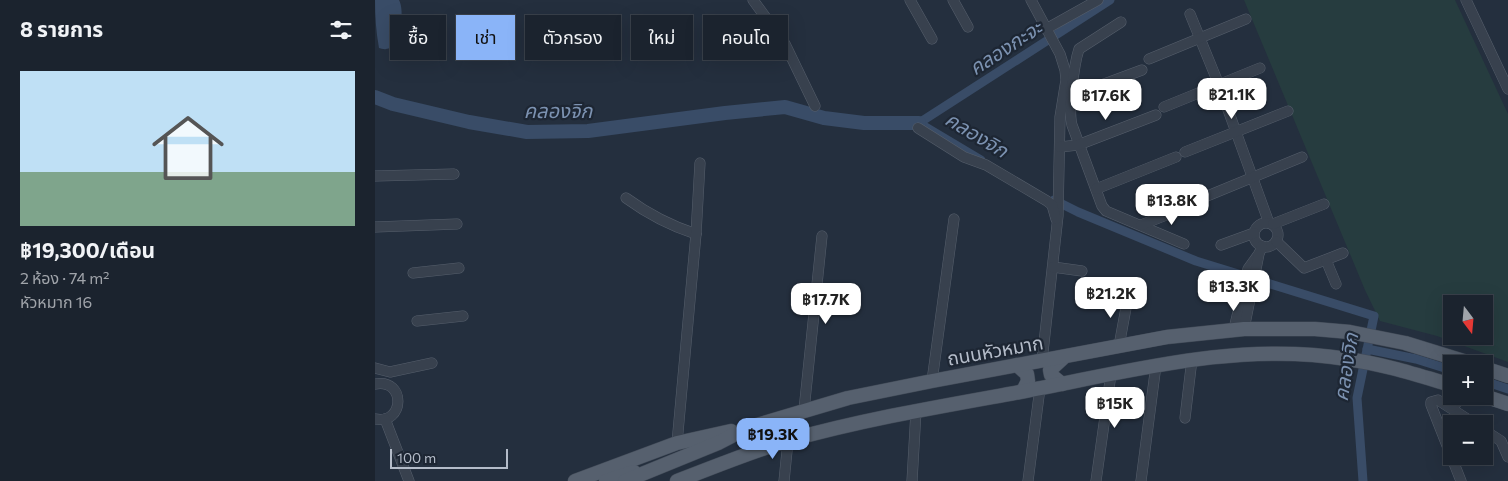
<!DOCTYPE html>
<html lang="th">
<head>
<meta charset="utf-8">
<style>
  body { margin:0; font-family:Commissioner,"Noto Sans Thai",sans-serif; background:#242b36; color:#f1f3f6; height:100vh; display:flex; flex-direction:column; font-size:19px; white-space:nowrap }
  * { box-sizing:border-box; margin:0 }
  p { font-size:16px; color:#a0a4aa }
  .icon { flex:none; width:28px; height:28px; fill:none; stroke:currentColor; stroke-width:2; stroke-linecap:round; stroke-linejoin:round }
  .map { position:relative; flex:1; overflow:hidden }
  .drawer { display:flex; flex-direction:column; background:#1b232e; width:375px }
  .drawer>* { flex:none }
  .banner { position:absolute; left:15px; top:15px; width:475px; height:45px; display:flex; gap:10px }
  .needle { width:32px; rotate:164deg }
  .fabs { position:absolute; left:1068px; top:295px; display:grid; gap:10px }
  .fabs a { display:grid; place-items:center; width:50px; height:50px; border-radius:0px; background:#1b232e; box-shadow:0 5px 20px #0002,0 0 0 1px #39404a; font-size:25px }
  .scale { position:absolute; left:15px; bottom:12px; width:118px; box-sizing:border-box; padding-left:5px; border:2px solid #b4bcc9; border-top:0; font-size:14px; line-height:18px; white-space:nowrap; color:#b4bcc9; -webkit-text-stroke:4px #1d2633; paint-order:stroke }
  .price { position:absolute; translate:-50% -42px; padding:0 11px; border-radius:10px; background:#fff; color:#222; font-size:16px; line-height:32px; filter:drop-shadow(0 1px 2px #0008) }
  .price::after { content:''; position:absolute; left:50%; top:30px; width:15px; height:11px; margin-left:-8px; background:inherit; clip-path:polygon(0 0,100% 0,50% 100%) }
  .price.on { background:#8ab4f8; color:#111 }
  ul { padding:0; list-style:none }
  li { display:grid; align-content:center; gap:10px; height:265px; padding:0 20px }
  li+li { border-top:1px solid #39404a }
  li span { display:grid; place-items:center; height:155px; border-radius:0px; color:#555 }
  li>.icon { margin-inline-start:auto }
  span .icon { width:90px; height:90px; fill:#fffc; stroke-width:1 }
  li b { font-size:21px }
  h2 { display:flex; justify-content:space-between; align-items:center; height:60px; padding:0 20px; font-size:21px }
  .chip { padding:0 18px; border-radius:0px; background:#1b232e; box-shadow:0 5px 20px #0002,0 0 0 1px #39404a; font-size:18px; line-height:45px }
  .chip.on { background:#8ab4f8; color:#111 }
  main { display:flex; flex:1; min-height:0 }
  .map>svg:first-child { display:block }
  .green { fill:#263c3f; fill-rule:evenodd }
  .water { fill:#394c67 }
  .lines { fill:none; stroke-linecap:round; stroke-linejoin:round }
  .canal { stroke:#394c67; stroke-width:9 }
  .river { stroke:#394c67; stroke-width:14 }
  .minor-casing { stroke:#565f6c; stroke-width:11 }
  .major-casing { stroke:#414a57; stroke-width:15 }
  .minor { stroke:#38414e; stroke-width:10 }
  .major { stroke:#56606e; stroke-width:14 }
  .labels { text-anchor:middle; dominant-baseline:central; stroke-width:4.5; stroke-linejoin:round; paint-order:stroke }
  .street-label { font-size:19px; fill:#b4bcc9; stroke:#1d2633 }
  .water-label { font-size:20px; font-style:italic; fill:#7c92b1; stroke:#1d2633 }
</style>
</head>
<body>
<main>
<section class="drawer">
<h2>8 รายการ<svg class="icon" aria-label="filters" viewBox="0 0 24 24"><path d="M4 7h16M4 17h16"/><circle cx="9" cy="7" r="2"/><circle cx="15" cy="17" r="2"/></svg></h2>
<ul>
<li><span style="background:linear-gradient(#bfe0f5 65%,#7fa58c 0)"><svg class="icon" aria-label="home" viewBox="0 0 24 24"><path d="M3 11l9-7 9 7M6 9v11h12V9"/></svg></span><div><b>฿19,300/เดือน</b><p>2 ห้อง · 74 m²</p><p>หัวหมาก 16</p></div></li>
</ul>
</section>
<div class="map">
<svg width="1133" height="481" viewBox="0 0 1133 481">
  <rect width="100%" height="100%" fill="#242f3e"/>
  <path class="green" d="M869 0H1080L1133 114V362L1062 336 1005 321 990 290ZM1076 304H1109V336H1076Z"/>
  <path class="water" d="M0 0H24C30 10 26 48 11 49 10 50 5 48 4 48 1 32 0 16 0 0Z"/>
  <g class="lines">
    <g class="canal">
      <path d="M606 160 544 123 735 0"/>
      <path d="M679 200 703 212 821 261 999 316 982 398 988 481"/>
      <path d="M992 349 1041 359 1076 370"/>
      <path d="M1109 381 1133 389"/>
    </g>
    <path class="river" d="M0 97 18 104 94 122 152 132 213 131 350 113 410 107 449 118 489 123H544"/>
    <g class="minor-casing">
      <g id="minor">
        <path d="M378 0 410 44 440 106"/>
        <path d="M535 0 557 39"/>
        <path d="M578 0 593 27"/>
        <path d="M656 0 685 54 690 70 691 80 685 117 683 216 667 361"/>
        <path d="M1091 0 1133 89"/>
        <path d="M815 14 844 85 894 223"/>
        <path d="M746 22 704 49C699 64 693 111 697 125L727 206 731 211 809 244"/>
        <path d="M671 29 723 0"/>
        <path d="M774 59 871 19"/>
        <path d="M697 96 767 70"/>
        <path d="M789 107 885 68"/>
        <path d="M543 128 589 157 611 165 672 201 677 205 681 219"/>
        <path d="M685 147 703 145 781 115"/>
        <path d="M810 152 913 111"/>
        <path d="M0 176 79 174"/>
        <path d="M721 189 801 157"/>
        <path d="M251 198C273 214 296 226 321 234"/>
        <path d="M825 199 927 157"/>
        <circle cx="891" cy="235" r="12"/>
        <path d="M898 224 949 204"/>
        <path d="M766 225 819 204"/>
        <path d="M0 227 82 224"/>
        <path d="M901 241 929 268 968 253"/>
        <path d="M846 245 879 233"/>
        <path d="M951 260 961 284"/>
        <path d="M678 267 707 271"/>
        <path d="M38 273 84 268"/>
        <path d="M42 321 88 316"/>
        <path d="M859 329 873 269 883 255"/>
        <path d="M869 329 884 254 887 246"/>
        <path d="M744 346 753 297"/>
        <path d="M0 368 15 372 57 363"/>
        <path d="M557 381 579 219"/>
        <path d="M0 384C31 378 30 425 0 419"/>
        <path d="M1078 409 1085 396"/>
        <path d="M429 410 447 236"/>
        <path d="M810 418 817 359"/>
        <path d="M10 419 34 481"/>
        <path d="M1109 430 1126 441 1133 457"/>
        <path d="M302 443 321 234 325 163"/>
        <path d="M409 481 413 441"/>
        <path d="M537 481 541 411"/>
        <path d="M653 481 665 388"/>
        <path d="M721 481 736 374"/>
        <path d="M766 481 781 365"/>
        <path d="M1086 481 1056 405V402L1063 400 1100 424"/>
      </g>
    </g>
    <g class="major-casing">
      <g id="major">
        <path d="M642 365 652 374 653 381 648 391"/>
        <path d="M1109 368 1133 376"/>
        <path d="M687 384 676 375 675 370 688 358"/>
        <path d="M1109 396 1133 404"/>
        <path d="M200 481 302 443 356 431"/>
        <path d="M231 481 259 472"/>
        <path d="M250 481 343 443 372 428 473 398 557 381 792 337 869 329H940L975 332 1030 343 1098 364"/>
        <path d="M302 481C339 467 377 451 415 440 490 419 568 406 645 392 753 372 861 341 972 359 1008 364 1042 375 1076 385"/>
      </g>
    </g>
    <use href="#minor" class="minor"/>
    <use href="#major" class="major"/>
  </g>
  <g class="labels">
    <g class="street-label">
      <text transform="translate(620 350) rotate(-10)">ถนนหัวหมาก</text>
    </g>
    <g class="water-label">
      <text transform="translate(630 47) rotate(-33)">คลองกะจะ</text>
      <text x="183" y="110">คลองจิก</text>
      <text transform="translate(602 134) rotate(31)">คลองจิก</text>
      <text transform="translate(970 367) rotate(-81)">คลองจิก</text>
    </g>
  </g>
</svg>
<div class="fabs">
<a><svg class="needle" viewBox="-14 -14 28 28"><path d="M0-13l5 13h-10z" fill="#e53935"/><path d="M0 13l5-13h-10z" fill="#a0a4aa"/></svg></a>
<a>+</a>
<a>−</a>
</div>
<div class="scale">100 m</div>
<b class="price" style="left:857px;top:120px">฿21.1K</b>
<b class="price" style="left:731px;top:121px">฿17.6K</b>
<b class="price" style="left:797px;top:226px">฿13.8K</b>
<b class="price" style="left:859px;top:312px">฿13.3K</b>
<b class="price" style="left:736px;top:319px">฿21.2K</b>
<b class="price" style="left:451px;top:325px">฿17.7K</b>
<b class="price" style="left:740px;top:429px">฿15K</b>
<b class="price on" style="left:398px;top:460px">฿19.3K</b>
<div class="banner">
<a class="chip">ซื้อ</a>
<a class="chip on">เช่า</a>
<a class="chip">ตัวกรอง</a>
<a class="chip">ใหม่</a>
<a class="chip">คอนโด</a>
</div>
</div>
</main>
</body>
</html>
